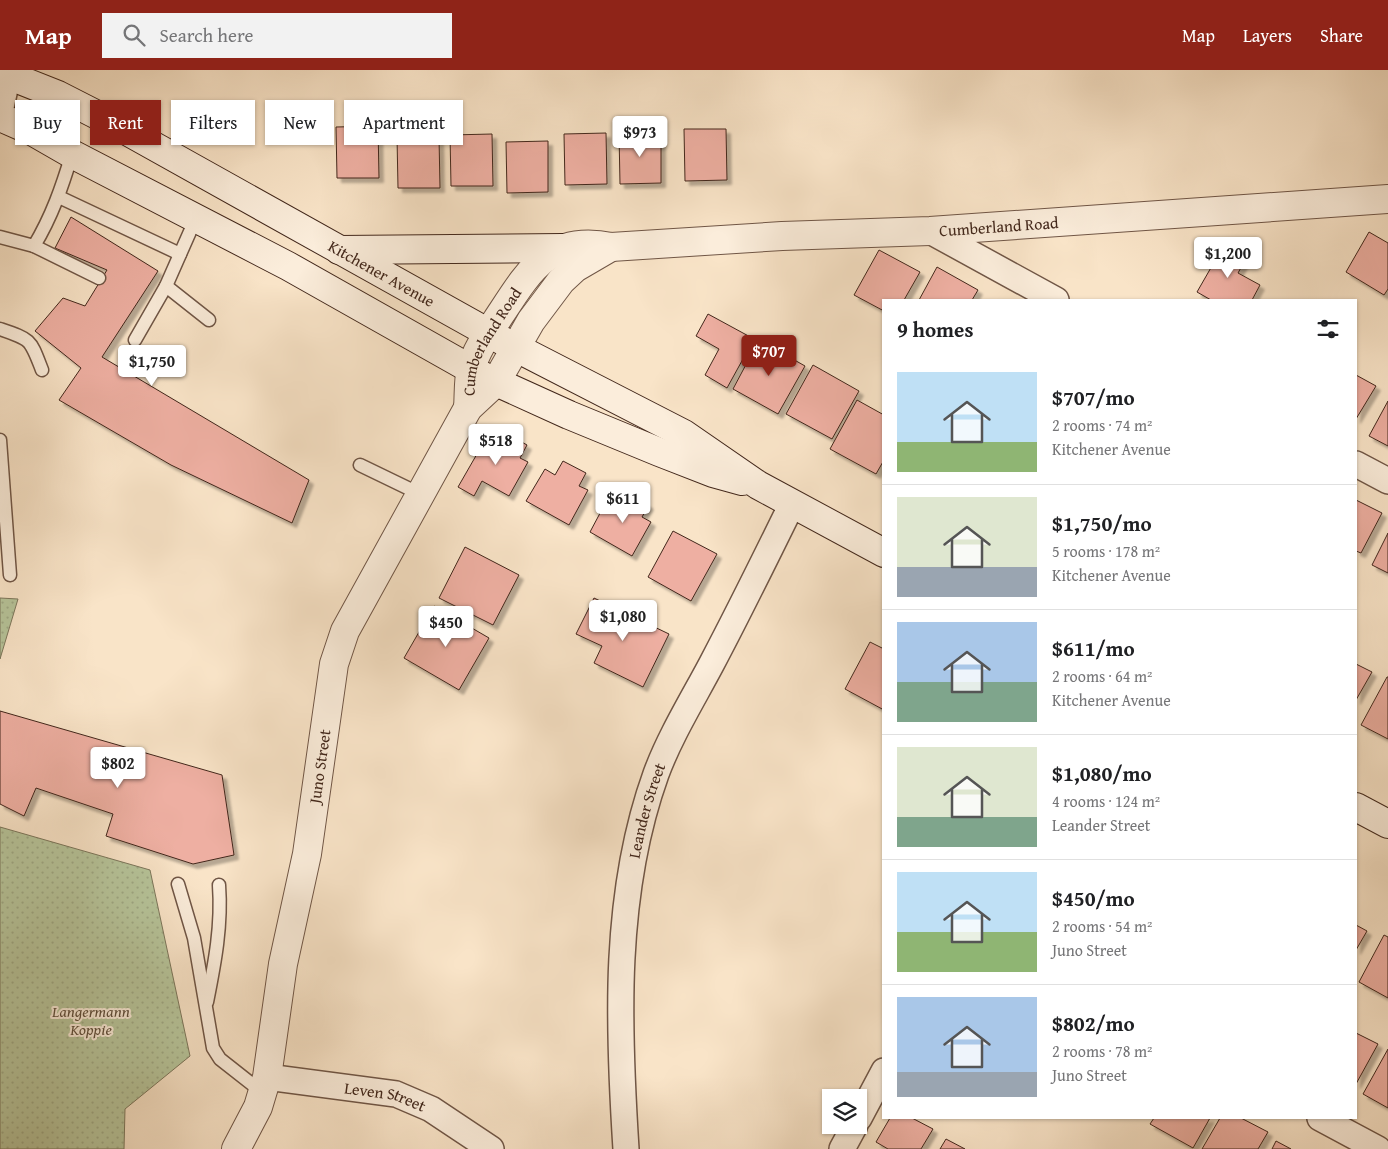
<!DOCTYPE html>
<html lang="en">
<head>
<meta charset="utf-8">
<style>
  body { margin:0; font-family:"Gentium Book Plus",serif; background:#f2f2f2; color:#202124; height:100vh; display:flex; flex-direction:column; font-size:19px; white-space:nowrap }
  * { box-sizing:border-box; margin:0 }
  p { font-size:16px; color:#757577 }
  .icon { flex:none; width:28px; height:28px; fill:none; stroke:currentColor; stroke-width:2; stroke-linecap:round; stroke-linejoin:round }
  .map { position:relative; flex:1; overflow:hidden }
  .sheet { position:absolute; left:882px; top:229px; width:475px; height:820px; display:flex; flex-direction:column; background:#fff; border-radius:0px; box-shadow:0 1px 4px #0004 }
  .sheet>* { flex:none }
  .hud { position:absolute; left:15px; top:30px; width:475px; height:45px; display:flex; gap:10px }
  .tools { position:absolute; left:822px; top:1019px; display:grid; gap:10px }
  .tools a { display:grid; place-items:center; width:45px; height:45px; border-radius:0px; background:#fff; box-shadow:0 1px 4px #0004; font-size:25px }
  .price { position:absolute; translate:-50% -42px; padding:0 11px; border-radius:5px; background:#fff; color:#222; font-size:16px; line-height:32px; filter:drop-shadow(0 1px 2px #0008) }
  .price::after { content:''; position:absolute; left:50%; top:30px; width:15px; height:11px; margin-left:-8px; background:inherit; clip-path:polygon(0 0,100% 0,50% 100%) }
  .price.active { background:#8f2418; color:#fff }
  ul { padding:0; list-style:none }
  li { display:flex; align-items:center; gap:15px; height:125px; padding:0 15px }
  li+li { border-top:1px solid #e0e0e0 }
  li span { display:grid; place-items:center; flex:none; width:140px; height:100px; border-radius:0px; color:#555 }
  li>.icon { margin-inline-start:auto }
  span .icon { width:60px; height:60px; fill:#fffc; stroke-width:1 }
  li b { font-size:21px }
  h2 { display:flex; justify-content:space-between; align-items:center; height:60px; padding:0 15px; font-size:21px }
  .tag { padding:0 18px; border-radius:0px; background:#fff; box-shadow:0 1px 4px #0004; font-size:18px; line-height:45px }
  .tag.active { background:#8f2418; color:#fff }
  header { display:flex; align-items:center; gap:30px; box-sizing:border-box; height:70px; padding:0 25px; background:#8f2418; color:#fff }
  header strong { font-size:24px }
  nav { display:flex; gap:28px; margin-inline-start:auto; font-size:18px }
  .search { width:350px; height:45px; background:#f2f2f2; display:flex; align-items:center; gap:12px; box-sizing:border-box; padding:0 18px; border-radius:0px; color:#757577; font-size:19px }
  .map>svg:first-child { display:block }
  .park { fill:url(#park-dots); stroke:#7c765b }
  .building { fill:#eeafa2; stroke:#42271b; filter:url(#shadow) }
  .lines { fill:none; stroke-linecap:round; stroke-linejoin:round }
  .service-casing { stroke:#705646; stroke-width:15 }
  .minor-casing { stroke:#705646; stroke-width:28 }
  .tertiary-casing { stroke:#705646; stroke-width:30 }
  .secondary-casing { stroke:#42271b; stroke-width:30 }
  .service { stroke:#fbeddb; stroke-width:12 }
  .minor { stroke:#fbeddb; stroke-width:25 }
  .tertiary { stroke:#fbeddb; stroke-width:28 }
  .secondary { stroke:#fbeddb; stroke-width:28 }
  .labels { text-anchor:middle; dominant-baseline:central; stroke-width:4; stroke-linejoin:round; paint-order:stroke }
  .street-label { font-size:16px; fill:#42271b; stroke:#fbeddb }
  .park-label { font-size:16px; font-style:italic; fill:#5f4e3b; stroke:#fbeddb }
</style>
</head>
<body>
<header>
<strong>Map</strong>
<div class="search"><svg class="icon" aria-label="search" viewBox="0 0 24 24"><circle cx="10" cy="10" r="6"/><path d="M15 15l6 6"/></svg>Search here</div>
<nav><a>Map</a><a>Layers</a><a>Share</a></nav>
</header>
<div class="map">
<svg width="1388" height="1079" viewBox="0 0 1388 1079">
  <defs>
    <pattern id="park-dots" width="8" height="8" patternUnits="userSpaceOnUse" patternTransform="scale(1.25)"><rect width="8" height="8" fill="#b7c59b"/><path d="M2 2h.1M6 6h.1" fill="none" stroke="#9fa985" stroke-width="1.8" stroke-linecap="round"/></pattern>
    <filter id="shadow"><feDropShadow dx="4.5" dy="4.5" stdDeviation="1" flood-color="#0004"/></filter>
  </defs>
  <rect width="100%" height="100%" fill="#f9e4c8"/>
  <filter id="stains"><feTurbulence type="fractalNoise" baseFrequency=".004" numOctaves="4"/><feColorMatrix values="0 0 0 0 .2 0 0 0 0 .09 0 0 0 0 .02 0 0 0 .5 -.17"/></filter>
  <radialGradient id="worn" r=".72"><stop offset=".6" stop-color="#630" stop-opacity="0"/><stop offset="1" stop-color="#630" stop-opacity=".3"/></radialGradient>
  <g class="park">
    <path d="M0 528 18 529 0 589Z"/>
    <path d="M0 757 150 800 190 986 125 1039 124 1079H0Z"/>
  </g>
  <g class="building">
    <path d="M378 56 379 108H337L336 57Z"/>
    <path d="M684 59H726L727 110 685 111Z"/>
    <path d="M661 62V113L620 114 619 63Z"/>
    <path d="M606 63 607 114 565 115 564 64Z"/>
    <path d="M492 64 493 116H451L450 65Z"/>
    <path d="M397 67H439L440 118H398Z"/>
    <path d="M548 71V122L507 123 506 72Z"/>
    <path d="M71 147 158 201 102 287 309 410 292 453 171 395 59 330 81 298 35 261 63 228 85 236 107 200 55 178Z"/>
    <path d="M1369 162 1388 173V219L1384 225 1346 202Z"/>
    <path d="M1224 175 1247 187 1238 203 1260 215 1252 230H1211L1197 222Z"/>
    <path d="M879 180 920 202 904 230H884V241L854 225Z"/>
    <path d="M937 197 978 220 972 230H919Z"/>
    <path d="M708 244 754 269 727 318 705 305 719 279 696 266Z"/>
    <path d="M759 270 805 296 778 344 733 319Z"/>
    <path d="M813 295 859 321 832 369 786 344Z"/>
    <path d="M1356 305 1376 316 1356 349Z"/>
    <path d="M857 330 884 345V390L876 404 830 379Z"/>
    <path d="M1388 331V376L1369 366Z"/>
    <path d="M504 362 527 375 520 388 528 392 509 426 482 411 474 426 458 417 485 370 496 376Z"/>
    <path d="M563 391 586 403 579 416 588 420 569 455 526 431 545 399 555 405Z"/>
    <path d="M626 422 649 435 642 447 651 452 632 486 590 462 607 430 618 436Z"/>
    <path d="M1356 430 1382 443 1361 483 1356 481Z"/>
    <path d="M673 461 717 484 691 531 648 507Z"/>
    <path d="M1388 463V503L1372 495Z"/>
    <path d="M465 477 519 505 493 555 439 528Z"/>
    <path d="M594 528 669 564 643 617 594 593 602 576 576 564Z"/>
    <path d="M434 536 489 568 459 620 404 588Z"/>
    <path d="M870 572 884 579V640L845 619Z"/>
    <path d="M1356 594 1372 602 1356 630Z"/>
    <path d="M1387 607H1388V669L1361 655Z"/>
    <path d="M0 641 222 705 234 785 193 794 106 766 113 744 36 718 24 746 0 734Z"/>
    <path d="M1356 855 1367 861 1356 880Z"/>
    <path d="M1384 865 1388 867V928L1359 912Z"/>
    <path d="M1356 963 1378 974 1356 1014Z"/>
    <path d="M1388 979V1038L1363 1024Z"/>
    <path d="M890 1048H912L933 1059 921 1079H888L876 1072Z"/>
    <path d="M1154 1048H1210L1193 1078 1150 1054Z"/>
    <path d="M1220 1048H1241L1268 1062 1258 1079H1202Z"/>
    <path d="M946 1069 965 1079H940Z"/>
    <path d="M1276 1071 1291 1079H1272Z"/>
  </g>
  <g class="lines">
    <g class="service-casing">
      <g id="service">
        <path d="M59 127 180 184"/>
        <path d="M0 167 34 176C52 146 62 117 72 84"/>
        <path d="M34 176 99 208"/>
        <path d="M166 216 209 250"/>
        <path d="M0 259C32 270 30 269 42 300"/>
        <path d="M135 270 166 216 196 148"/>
        <path d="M0 370 10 505"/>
        <path d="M360 395 420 424"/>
        <path d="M178 814 194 868 213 978 220 989 262 1022"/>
        <path d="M207 932C215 892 222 855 219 815"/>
      </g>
    </g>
    <g class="minor-casing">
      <g id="minor">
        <path d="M0 42 9 0"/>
        <path d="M930 161 1056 230"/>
        <path d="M1356 394 1388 411"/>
        <path id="s1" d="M267 1007 396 1024 431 1039 491 1079"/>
        <path d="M859 1048 884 1001"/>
        <path d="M1320 1048 1378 1079"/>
        <path id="s2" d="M626 1079C618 955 613 823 656 704 670 666 693 629 712 593 740 540 766 487 792 434"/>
        <path d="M842 1079 855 1055"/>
      </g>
    </g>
    <g class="tertiary-casing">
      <g id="tertiary">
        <path id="s3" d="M468 338C469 326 468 311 471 299 476 279 491 259 502 242 531 197 552 165 611 177L782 166 930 161 1388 129"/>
        <path id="s4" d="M236 1079 258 1037 267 1007 283 894 307 784 334 594 345 561 468 338 496 312 531 251 561 211 575 198 611 177"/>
      </g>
    </g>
    <g class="secondary-casing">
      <g id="secondary">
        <path id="s5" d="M0 2 58 25 109 51 503 271 684 364 758 415 884 483"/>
        <path d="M0 47 32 61 72 84 288 196 483 306 569 345 659 382 713 403 742 411"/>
        <path d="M339 180 563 178"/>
        <path d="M1356 737 1388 754"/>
      </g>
    </g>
    <use href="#service" class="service"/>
    <use href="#minor" class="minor"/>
    <use href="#tertiary" class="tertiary"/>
    <use href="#secondary" class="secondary"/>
  </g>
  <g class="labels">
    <g class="street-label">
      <text stroke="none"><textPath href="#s3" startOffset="631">Cumberland Road</textPath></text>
      <text stroke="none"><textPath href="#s5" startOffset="432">Kitchener Avenue</textPath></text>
      <text stroke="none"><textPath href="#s3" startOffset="72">Cumberland Road</textPath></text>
      <text stroke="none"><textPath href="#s4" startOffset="394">Juno Street</textPath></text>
      <text stroke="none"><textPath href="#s2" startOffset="341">Leander Street</textPath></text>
      <text stroke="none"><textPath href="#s1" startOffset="120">Leven Street</textPath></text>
    </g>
    <g class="park-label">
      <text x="91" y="941">Langermann<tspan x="91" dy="18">Koppie</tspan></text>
    </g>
  </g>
  <rect width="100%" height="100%" filter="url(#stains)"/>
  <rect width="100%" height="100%" fill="url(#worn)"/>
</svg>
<div class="tools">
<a><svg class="icon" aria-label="layers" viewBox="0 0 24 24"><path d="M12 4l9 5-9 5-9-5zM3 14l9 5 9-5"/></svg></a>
</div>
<b class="price" style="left:640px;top:88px">$973</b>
<b class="price" style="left:1228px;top:209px">$1,200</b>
<b class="price active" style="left:769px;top:307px">$707</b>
<b class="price" style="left:152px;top:317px">$1,750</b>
<b class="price" style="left:496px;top:396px">$518</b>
<b class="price" style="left:623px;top:454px">$611</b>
<b class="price" style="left:623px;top:572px">$1,080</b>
<b class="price" style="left:446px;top:578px">$450</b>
<b class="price" style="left:118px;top:719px">$802</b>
<div class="hud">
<a class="tag">Buy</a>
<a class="tag active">Rent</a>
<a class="tag">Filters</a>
<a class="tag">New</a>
<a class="tag">Apartment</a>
</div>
<section class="sheet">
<h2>9 homes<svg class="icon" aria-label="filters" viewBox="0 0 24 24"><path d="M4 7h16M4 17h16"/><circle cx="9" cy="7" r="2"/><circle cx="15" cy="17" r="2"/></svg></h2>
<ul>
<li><span style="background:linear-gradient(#bfe0f5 70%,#8fb573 0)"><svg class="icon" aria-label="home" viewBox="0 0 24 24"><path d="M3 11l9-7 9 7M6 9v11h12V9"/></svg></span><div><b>$707/mo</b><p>2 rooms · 74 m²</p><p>Kitchener Avenue</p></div></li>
<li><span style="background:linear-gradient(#dfe7d0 70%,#9aa5b1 0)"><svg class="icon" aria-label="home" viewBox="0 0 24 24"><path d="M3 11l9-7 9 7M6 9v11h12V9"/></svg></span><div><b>$1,750/mo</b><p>5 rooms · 178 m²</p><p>Kitchener Avenue</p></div></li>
<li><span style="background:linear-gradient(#a9c7e8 60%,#7fa58c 0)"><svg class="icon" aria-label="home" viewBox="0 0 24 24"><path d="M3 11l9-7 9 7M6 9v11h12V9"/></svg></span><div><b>$611/mo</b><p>2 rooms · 64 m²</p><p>Kitchener Avenue</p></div></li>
<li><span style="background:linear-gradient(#dfe7d0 70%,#7fa58c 0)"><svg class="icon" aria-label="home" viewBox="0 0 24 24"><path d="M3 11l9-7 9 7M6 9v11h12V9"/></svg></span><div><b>$1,080/mo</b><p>4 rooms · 124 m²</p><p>Leander Street</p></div></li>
<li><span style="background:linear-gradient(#bfe0f5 60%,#8fb573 0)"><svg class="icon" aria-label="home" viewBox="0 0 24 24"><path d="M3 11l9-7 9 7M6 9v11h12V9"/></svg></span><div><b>$450/mo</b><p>2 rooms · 54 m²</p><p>Juno Street</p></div></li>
<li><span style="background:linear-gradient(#a9c7e8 75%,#9aa5b1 0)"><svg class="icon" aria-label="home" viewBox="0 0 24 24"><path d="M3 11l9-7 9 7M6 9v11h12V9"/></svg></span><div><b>$802/mo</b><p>2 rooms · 78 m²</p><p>Juno Street</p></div></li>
</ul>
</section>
</div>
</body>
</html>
